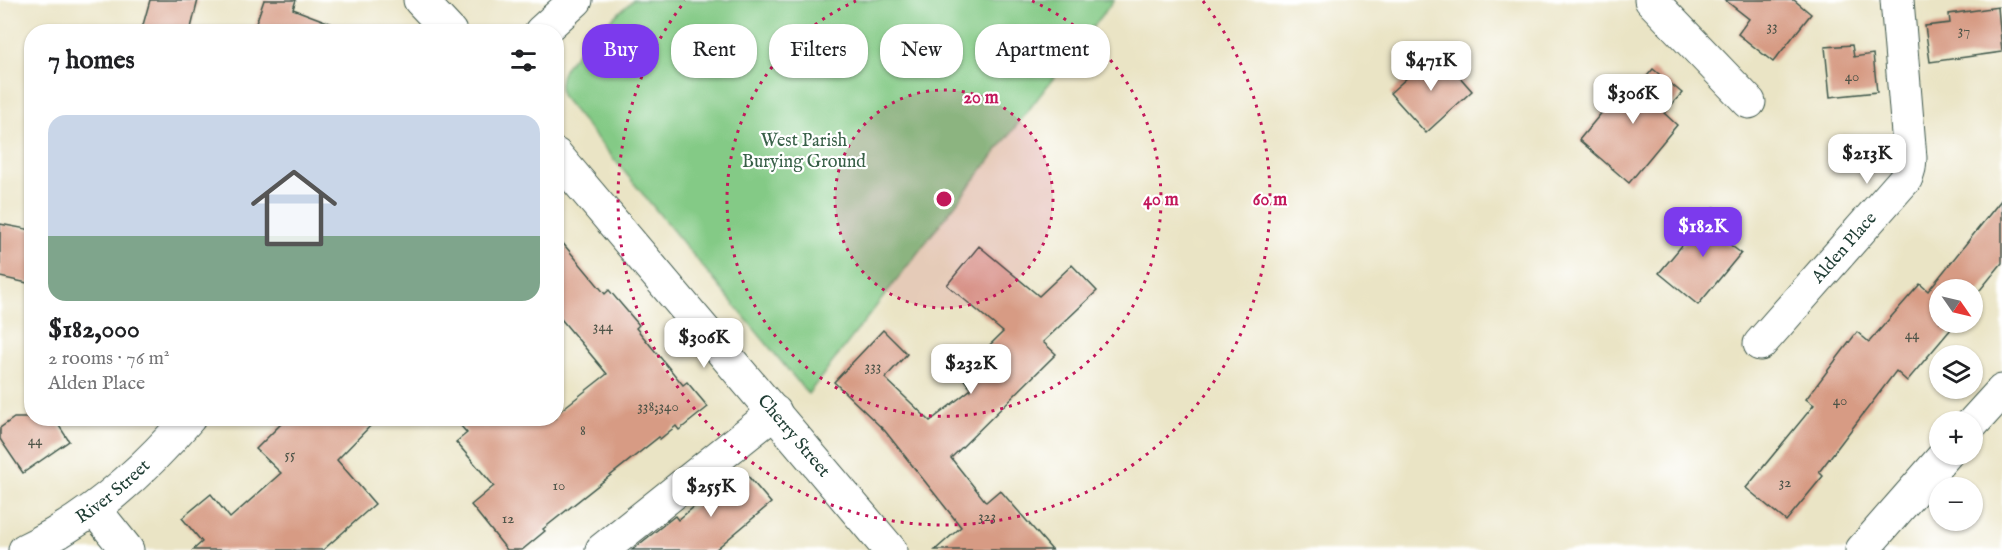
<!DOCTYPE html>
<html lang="en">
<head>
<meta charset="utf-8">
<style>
  body { margin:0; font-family:"IM FELL English",serif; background:#f2f2f2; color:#202124; height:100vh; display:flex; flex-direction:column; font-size:22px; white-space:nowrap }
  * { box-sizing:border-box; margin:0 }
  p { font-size:20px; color:#757577 }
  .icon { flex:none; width:33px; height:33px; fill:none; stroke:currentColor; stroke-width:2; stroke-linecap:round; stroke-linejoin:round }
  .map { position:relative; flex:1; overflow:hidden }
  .drawer { position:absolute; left:24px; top:24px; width:540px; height:402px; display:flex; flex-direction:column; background:#fff; border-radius:24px; box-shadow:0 2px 4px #0004 }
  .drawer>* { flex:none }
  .banner { position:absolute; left:582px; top:24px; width:570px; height:54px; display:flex; gap:12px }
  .needle { width:39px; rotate:124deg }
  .tools { position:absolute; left:1929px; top:279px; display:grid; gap:12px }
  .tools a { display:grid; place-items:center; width:54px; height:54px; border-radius:50%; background:#fff; box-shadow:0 2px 4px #0004; font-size:30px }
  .price { position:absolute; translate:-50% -51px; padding:0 14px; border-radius:12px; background:#fff; color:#222; font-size:20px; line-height:39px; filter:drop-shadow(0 2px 3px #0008) }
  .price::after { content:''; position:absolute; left:50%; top:36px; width:18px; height:14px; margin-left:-9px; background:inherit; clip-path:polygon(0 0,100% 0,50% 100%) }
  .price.current { background:#7c3aed; color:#fff }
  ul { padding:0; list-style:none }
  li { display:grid; align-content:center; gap:12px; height:318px; padding:0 24px }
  li span { display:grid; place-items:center; height:186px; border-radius:18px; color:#555 }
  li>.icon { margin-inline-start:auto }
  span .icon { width:108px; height:108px; fill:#fffc; stroke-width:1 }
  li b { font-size:26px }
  h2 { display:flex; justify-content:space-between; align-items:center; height:72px; padding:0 24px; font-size:26px }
  .chip { padding:0 21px; border-radius:24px; background:#fff; box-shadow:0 2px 4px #0004; font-size:21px; line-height:54px }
  .chip.current { background:#7c3aed; color:#fff }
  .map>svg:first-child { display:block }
  .green { fill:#84ca86; stroke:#52845d; stroke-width:1.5 }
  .building { fill:#d79b84 }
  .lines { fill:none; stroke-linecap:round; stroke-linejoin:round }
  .minor-casing { stroke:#3d564a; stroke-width:35 }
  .minor { stroke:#fff; stroke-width:33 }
  .ring { fill:none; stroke:#c2185b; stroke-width:3; stroke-dasharray:3 6 }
  .labels { text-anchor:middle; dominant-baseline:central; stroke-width:4.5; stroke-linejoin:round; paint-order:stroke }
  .number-label { font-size:15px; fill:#4d5448 }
  .park-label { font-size:18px; fill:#386048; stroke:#fff }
  .street-label { font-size:18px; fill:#1f3d34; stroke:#fff }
  .centre { fill:#c2185b; stroke:#fff; stroke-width:3 }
  .ring-label { font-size:18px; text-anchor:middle; font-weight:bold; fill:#c2185b; stroke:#fff; stroke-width:4.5; stroke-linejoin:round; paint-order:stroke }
</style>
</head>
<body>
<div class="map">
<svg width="2002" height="550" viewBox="0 0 2002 550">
  <rect width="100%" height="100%" fill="#fff"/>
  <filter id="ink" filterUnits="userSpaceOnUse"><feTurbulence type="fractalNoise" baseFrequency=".0167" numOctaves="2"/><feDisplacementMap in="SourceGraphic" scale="12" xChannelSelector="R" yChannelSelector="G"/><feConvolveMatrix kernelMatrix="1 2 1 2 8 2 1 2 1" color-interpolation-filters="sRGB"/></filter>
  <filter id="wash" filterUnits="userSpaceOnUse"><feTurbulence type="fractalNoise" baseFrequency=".008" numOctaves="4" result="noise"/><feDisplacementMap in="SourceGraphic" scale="24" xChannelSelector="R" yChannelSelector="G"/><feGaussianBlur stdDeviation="1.35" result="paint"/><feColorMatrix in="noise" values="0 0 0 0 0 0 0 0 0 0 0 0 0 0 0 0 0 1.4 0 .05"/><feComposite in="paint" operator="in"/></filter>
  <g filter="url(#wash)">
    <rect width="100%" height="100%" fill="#eae4c5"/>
    <path class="green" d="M633 0H1114L808 394 561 95C560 87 559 80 563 72 572 52 615 17 633 0Z"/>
    <g id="blocks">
      <g class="building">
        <path d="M150 0H198L190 32H141Z"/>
        <path d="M264 0H296L293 9 346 29 345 32H253Z"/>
        <path d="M1725 0H1794L1811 14 1773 62 1738 34 1749 19Z"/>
        <path d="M1998 7 2002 52 1930 62 1925 26 1950 23 1949 14Z"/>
        <path d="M1852 45 1854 57 1873 54 1877 92 1830 97 1825 47Z"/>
        <path d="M1437 51 1472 91 1426 133 1390 93Z"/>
        <path d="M1653 69 1682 93 1664 113 1677 125 1629 183 1579 140 1628 81 1637 88Z"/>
        <path d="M2002 199V263L1972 300V290H1940V322H1957L1907 381 1896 371 1819 472 1823 476 1786 521 1746 488 1814 405 1806 399 1857 332 1869 342 1920 284 1928 291Z"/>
        <path d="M1714 207 1736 225 1724 240 1741 253 1698 305 1659 273Z"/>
        <path d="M0 224 32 230V284L0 277Z"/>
        <path d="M556 235 605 294 609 290 639 325 636 328 683 385 687 382 708 407 679 430 676 426 660 439 659 437 543 529 545 531 522 550H507L471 505 494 486 456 442 467 433 454 418H556V414L607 374 556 313Z"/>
        <path d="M979 246 1039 296 1072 265 1097 291 1043 342 1056 354 951 458 986 502 1000 490 1052 550H935L961 527 885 431 834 382 883 330 907 354 885 378 930 421 971 389 960 374 1003 332 947 285Z"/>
        <path d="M14 418H54L69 441 23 473 0 439V428Z"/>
        <path d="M287 418H378L337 460 375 504 323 550H193L202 542 182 518 211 494 230 518 281 473 256 449Z"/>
        <path d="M741 468 771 503 715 550H632L675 516 678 520Z"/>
      </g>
    </g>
  </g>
  <g filter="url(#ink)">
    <use href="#blocks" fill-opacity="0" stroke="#3d564a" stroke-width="1.5"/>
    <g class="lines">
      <g class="minor-casing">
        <g id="minor">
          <path d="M420 0 450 32"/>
          <path d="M1651 0 1749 102"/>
          <path d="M541 32 576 0"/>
          <path id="s1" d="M556 155 890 550"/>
          <path id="s2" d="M1760 344 1906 178 1909 168 1910 158 1897 0"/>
          <path d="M1972 424 2002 391"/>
          <path d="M95 510 127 550"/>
          <path id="s3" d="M25 550C90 519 142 473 189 418"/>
          <path d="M602 550 775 412"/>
          <path d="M1862 550 1946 454"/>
        </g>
      </g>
      <use href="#minor" class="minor"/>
    </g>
  </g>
  <circle cx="944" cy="199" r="109" fill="#c2185b" fill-opacity=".12"/>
  <g class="ring">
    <circle cx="944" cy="199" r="109"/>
    <path d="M1032 1A217 217 0 1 1 856 1"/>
    <path d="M1203 1A326 326 0 1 1 685 1"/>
  </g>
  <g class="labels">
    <g class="number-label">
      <text x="1772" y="26">33</text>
      <text x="1964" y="30">37</text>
      <text x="1852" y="76">40</text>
      <text x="603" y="326">344</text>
      <text x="1912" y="334">44</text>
      <text x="873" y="366">333</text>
      <text x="1840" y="400">40</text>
      <text x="658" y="406">338;340</text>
      <text x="583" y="430">8</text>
      <text x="35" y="440">44</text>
      <text x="290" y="454">55</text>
      <text x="1785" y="482">32</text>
      <text x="559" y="485">10</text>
      <text x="987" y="516">323</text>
      <text x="508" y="518">12</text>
    </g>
    <g class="park-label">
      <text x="804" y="141">West Parish<tspan x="804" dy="21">Burying Ground</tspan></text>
    </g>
    <g class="street-label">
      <text stroke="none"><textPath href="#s2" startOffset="128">Alden Place</textPath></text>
      <text stroke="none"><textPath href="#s1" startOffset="368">Cherry Street</textPath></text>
      <text stroke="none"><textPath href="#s3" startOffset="106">River Street</textPath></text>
    </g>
  </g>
  <circle cx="944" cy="199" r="9" class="centre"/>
  <g class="ring-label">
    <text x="981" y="103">20 m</text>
    <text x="1161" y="205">40 m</text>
    <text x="1270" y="205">60 m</text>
  </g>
</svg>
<div class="tools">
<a><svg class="needle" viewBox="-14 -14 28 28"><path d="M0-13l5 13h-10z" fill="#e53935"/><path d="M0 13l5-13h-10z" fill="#757577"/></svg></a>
<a><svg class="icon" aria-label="layers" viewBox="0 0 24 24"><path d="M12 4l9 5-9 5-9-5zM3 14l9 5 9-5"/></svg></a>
<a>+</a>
<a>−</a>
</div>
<b class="price" style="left:1431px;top:92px">$471K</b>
<b class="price" style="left:1633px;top:125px">$306K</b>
<b class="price" style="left:1867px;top:185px">$213K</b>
<b class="price current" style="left:1703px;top:258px">$182K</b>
<b class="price" style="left:704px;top:369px">$306K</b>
<b class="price" style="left:971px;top:395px">$232K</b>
<b class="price" style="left:711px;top:518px">$255K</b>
<div class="banner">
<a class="chip current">Buy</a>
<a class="chip">Rent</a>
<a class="chip">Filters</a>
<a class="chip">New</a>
<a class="chip">Apartment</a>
</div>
<section class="drawer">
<h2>7 homes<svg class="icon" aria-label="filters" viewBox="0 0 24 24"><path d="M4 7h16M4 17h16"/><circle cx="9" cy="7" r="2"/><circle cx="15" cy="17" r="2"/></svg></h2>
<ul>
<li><span style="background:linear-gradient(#c9d6e8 65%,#7fa58c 0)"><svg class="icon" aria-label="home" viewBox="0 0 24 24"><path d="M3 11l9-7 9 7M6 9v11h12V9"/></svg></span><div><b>$182,000</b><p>2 rooms · 76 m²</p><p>Alden Place</p></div></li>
</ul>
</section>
</div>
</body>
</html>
